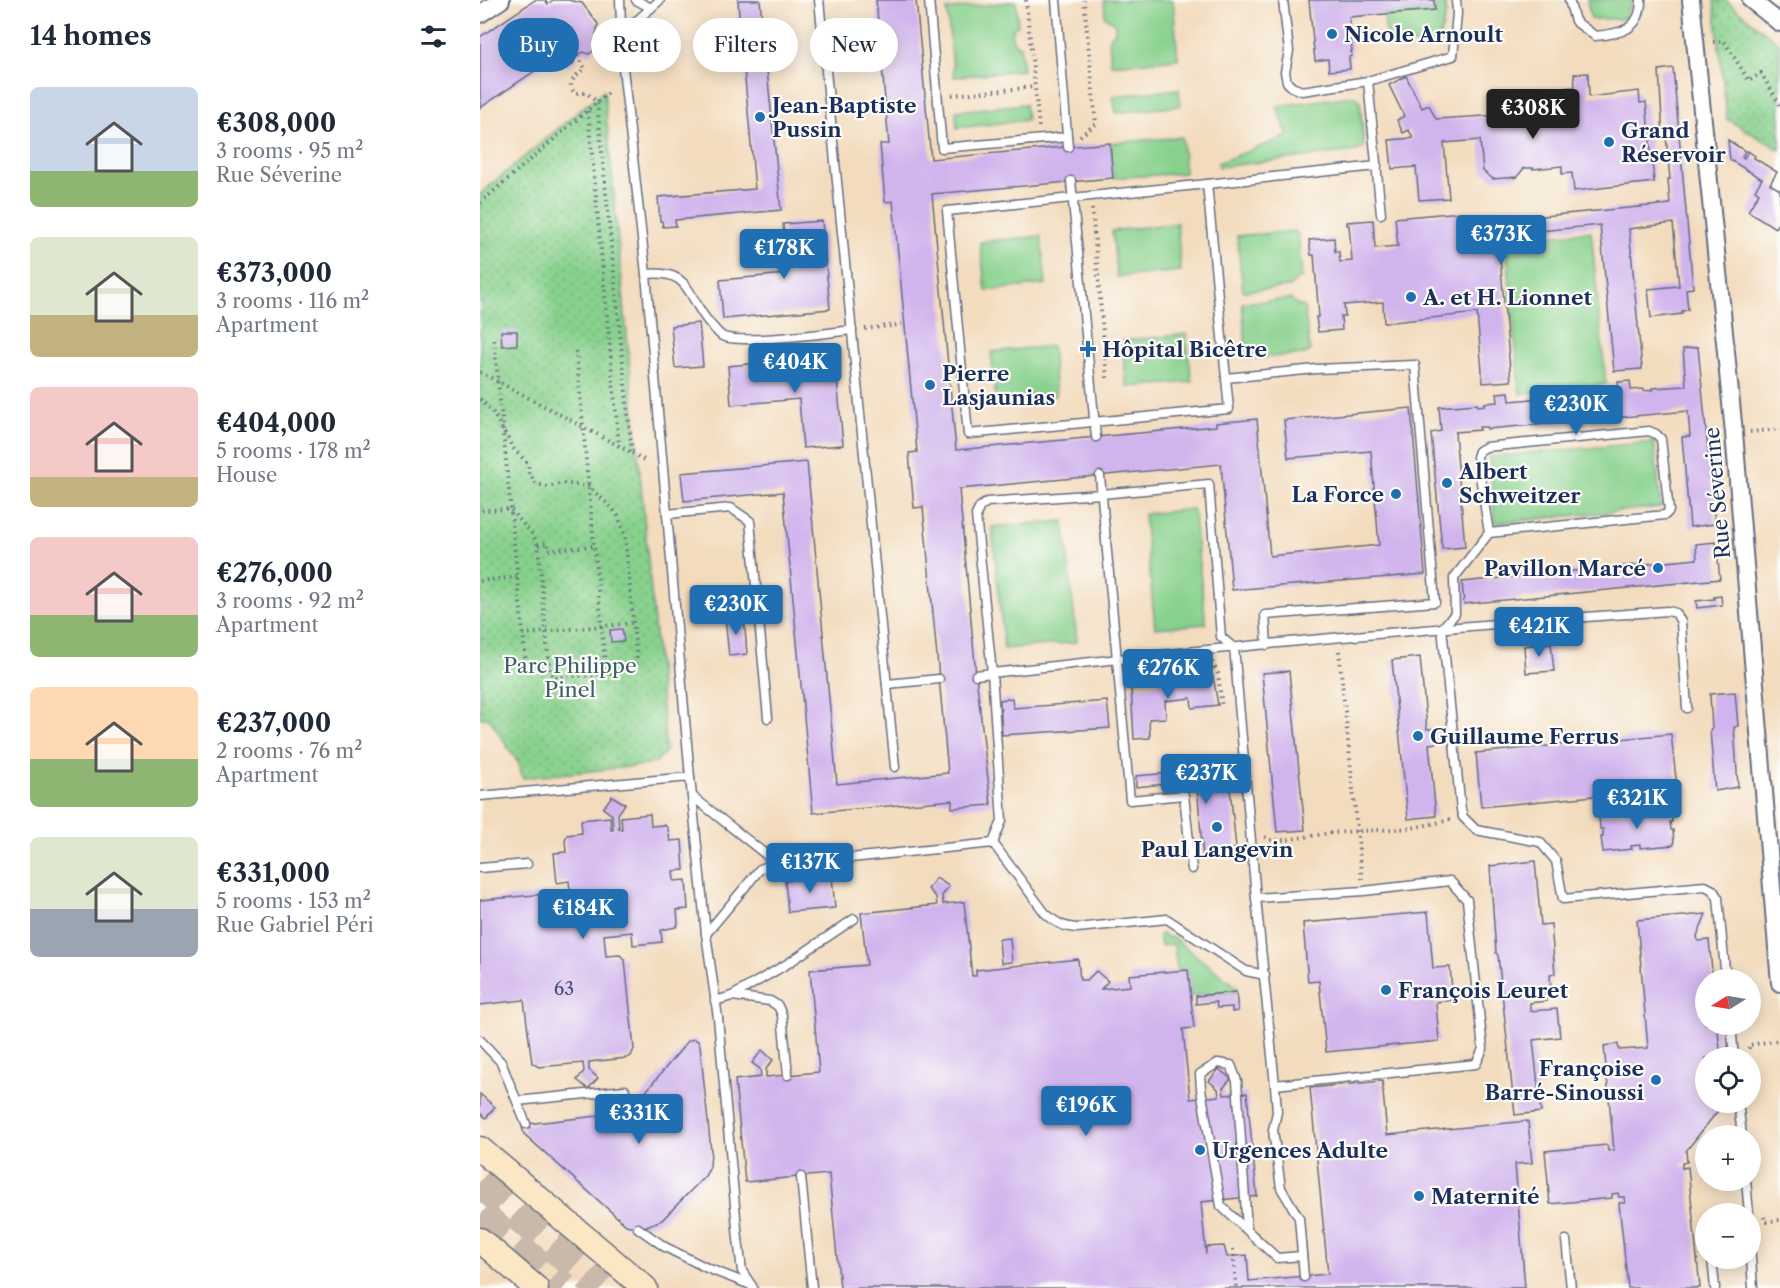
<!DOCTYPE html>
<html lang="en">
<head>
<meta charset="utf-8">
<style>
  body { margin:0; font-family:"Libre Caslon Text",serif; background:#f2f2f3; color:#1f2937; height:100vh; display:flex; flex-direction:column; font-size:22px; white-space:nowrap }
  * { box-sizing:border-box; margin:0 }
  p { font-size:20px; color:#747a83 }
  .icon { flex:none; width:33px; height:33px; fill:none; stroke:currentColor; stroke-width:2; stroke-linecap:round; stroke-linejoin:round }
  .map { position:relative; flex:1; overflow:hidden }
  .details { display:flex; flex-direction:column; background:#fff; width:480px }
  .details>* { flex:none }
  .top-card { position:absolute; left:18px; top:18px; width:570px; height:54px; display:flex; gap:12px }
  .needle { width:39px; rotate:259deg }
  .buttons { position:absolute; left:1215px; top:969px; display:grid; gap:12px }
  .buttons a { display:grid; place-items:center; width:66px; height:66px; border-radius:50%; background:#fff; box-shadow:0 3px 15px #0003; font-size:30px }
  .price { position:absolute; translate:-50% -51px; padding:0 14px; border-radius:6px; background:#1f6fb2; color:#fff; font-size:20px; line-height:39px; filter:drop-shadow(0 2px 3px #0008) }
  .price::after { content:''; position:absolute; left:50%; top:36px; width:18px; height:14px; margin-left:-9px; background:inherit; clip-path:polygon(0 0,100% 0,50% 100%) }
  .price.active { background:#222; color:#fff }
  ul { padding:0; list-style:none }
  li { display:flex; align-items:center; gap:18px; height:150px; padding:0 30px }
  li span { display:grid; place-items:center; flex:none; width:168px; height:120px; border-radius:9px; color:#555 }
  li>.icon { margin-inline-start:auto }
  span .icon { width:72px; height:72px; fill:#fffc; stroke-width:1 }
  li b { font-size:26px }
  h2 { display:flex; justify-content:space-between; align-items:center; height:72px; padding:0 30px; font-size:26px }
  .tag { padding:0 21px; border-radius:27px; background:#fff; box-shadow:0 3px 15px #0003; font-size:21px; line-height:54px }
  .tag.active { background:#1f6fb2; color:#fff }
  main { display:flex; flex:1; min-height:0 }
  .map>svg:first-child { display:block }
  .grass { fill:#88d18d; stroke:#528076; stroke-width:1.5 }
  .park { fill:url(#park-dots); stroke:#528076; stroke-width:1.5 }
  .building { fill:#d0b4ed }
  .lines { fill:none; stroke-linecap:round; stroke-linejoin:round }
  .highway-tunnel { stroke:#c8b9ab; stroke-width:32; stroke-dasharray:32 16; stroke-linecap:butt }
  .lane-casing { stroke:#676c80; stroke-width:11 }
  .street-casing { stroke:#676c80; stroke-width:20 }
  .secondary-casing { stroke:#676c80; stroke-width:27 }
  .path { stroke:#676c80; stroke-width:4; stroke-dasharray:1.5 4.5; stroke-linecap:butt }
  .lane { stroke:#fff; stroke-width:8 }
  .street { stroke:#fff; stroke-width:16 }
  .secondary { stroke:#fbe7c3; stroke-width:24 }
  .poi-dot { fill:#1f6fb2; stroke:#fdfcf7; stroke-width:2 }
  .labels { text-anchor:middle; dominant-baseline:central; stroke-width:4.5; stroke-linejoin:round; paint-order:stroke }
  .number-label { font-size:18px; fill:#485082 }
  .poi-label { font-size:21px; font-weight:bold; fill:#1b2f5e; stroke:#fdfcf7; text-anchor:start }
  .street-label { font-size:21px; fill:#1b2f5e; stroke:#fdfcf7 }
  .park-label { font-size:21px; fill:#3c606c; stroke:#fdfcf7 }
</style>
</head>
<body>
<main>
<section class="details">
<h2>14 homes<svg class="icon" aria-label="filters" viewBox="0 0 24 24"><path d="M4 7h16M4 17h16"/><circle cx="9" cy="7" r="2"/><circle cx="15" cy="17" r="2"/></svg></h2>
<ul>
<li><span style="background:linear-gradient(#c9d6e8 70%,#8fb573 0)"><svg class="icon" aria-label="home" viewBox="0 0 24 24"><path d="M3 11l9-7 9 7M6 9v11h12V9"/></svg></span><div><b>€308,000</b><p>3 rooms · 95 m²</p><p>Rue Séverine</p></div></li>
<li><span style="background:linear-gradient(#dfe7d0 65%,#c2b280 0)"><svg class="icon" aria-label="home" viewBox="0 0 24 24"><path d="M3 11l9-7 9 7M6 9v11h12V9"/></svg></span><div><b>€373,000</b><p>3 rooms · 116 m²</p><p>Apartment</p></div></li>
<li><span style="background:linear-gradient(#f6c9c9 75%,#c2b280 0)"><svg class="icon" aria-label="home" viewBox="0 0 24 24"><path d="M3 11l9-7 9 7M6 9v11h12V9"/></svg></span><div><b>€404,000</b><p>5 rooms · 178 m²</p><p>House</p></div></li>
<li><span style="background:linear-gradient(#f6c9c9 65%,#8fb573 0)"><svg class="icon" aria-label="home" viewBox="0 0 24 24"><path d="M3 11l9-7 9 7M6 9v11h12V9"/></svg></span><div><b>€276,000</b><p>3 rooms · 92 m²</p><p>Apartment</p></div></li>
<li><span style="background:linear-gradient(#ffd9b3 60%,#8fb573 0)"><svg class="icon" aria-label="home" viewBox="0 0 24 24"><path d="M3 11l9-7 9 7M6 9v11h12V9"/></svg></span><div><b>€237,000</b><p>2 rooms · 76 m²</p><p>Apartment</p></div></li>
<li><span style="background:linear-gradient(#dfe7d0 60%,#9aa5b1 0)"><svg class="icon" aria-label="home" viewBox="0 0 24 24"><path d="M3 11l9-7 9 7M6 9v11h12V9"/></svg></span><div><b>€331,000</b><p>5 rooms · 153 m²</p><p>Rue Gabriel Péri</p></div></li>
</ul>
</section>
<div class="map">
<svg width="1300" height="1288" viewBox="0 0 1300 1288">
  <defs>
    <pattern id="park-dots" width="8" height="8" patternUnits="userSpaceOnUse" patternTransform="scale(1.5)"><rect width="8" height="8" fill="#88d18d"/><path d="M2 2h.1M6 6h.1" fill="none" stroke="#6eaa76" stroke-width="1.8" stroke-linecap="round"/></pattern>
  </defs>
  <rect width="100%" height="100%" fill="#fdfcf7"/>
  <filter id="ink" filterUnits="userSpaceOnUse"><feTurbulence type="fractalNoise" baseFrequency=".0167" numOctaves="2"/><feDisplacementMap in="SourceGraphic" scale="12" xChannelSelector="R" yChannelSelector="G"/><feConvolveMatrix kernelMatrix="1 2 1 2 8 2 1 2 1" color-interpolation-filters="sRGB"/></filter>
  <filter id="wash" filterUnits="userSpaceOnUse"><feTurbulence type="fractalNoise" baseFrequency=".008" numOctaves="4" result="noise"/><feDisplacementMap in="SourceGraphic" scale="24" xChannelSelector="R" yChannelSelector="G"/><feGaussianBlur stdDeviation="1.35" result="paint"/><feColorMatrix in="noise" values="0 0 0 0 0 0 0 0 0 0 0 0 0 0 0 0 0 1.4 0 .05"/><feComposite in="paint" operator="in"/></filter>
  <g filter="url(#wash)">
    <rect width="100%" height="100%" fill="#f3dcbe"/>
    <g class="grass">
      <path d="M624 0H693L698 59 631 65 629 38 635 32V23L625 17Z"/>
      <path d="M955 0H964L966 14 958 43 907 45 904 14 956 10Z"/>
      <path d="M1107 0H1153L1144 19H1111Z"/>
      <path d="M536 1 538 25 533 29 531 35 534 42 540 46 543 70 474 77 467 10Z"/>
      <path d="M699 89 700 106 636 113 633 96Z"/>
      <path d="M873 96 877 97 880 101 884 147 876 151 739 167 738 163 808 136 797 106Z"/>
      <path d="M545 104 547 120 477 128 476 111Z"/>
      <path d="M702 137 705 173 633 178 630 143Z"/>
      <path d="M697 223 701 271 637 277 632 231Z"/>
      <path d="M814 231 818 234 822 277 815 281 810 287 763 291 757 236Z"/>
      <path d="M1111 231 1126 384 1040 394 1026 241Z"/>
      <path d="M561 236 566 284 506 291 500 242Z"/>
      <path d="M811 299 816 304 824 307 830 350 826 354 767 359 762 303Z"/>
      <path d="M706 334 712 382 647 387 642 341Z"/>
      <path d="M572 346 576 396 516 402 511 352Z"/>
      <path d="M1174 442 1181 507 1015 523 1009 457Z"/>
      <path d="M713 509 726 624 675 628 664 514Z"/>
      <path d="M584 521 597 642 524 649 512 527Z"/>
      <path d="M682 934 689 938 692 937 758 988 756 992 710 996 708 970H697L694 944 681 946 679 935Z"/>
    </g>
    <g class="park">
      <path d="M1234 0H1245L1300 44V150L1247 119Z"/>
      <path d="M124 90 186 751 176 762 167 765 43 778 39 764 9 718H0V194Z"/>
    </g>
    <g id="blocks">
      <g class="building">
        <path d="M55 0H65L68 4 73 0H88L102 3 118 24 113 51 109 54 103 52 95 57 94 63 90 66 64 61 61 63 62 66 0 108V37Z"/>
        <path d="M258 0H280L301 210 195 220 196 226 183 227 182 221H180L178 197 275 189 262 46 253 47 252 32 260 31Z"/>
        <path d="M396 0H436L451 159 630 143 633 178 452 194 476 450 736 426V423L777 419 790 556 899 545 891 451 808 458 804 420 931 408 945 574 752 590 741 464 479 489 496 675 511 805 472 808V800L333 813 303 492 204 501 201 473 327 462 357 784 468 773 443 507 434 508 429 453 437 452 413 201 405 202 400 144H409Z"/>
        <path d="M829 0H954L955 10 869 17 872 51H871L872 56 869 57 870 69 849 71 848 59 835 61Z"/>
        <path d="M1193 68 1213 288 1206 289 1208 310 1202 311V314L1171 318 1168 289 1199 286 1193 223 1149 229 1162 369 1134 371 1120 225 1018 235 1031 381 1003 383 997 313 904 323 903 302 864 305 865 316H861L862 330 838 332 836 317H839L834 255H831L829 240 854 238 855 252H859L860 262 872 261 869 225H867V222L893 220 895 248 918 246 915 218 981 212 982 229 989 228 988 223 1190 204 1188 179H1190L1186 136 1183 137 1179 70Z"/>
        <path d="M1108 73 1109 97 1159 91 1160 103 1166 102 1174 182 1094 191 1092 173 1082 174V166L1053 169V168H1044L1037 177 1013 179 1003 171 1000 140 964 143 969 198 939 200 936 167 912 169 909 140 933 138 929 130 923 133 917 120 924 116 909 85 926 76 942 108 949 105 956 119 1071 112V113H1080L1079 106H1073L1072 93H1079L1078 88 1095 87 1094 74Z"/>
        <path d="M1248 140 1265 151 1262 157 1264 158 1268 151 1275 156 1274 158 1297 172 1290 184 1300 190V220L1295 228 1268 211 1279 193 1275 190 1282 179 1250 160Z"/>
        <path d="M342 221 350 309 243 319 240 280 307 274 303 224Z"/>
        <path d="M219 323 223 366 195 368 191 326Z"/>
        <path d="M21 331H37V345L22 346Z"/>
        <path d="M1218 347 1235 524 1210 527 1202 437 1210 436 1208 411 1078 423 1007 429V427H999L1000 430 975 432 985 547 962 549 951 433 961 431 959 407 997 404 998 406 1005 405V403L1018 402 1017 393 1029 392 1030 401 1139 391 1138 382 1150 381 1151 390 1164 389V391L1172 390V388L1206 386 1203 349Z"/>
        <path d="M355 356 363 445 323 448 319 399 251 405 248 366Z"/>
        <path d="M1236 542 1240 579 984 604 982 582 1217 559 1216 544Z"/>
        <path d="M1241 596 1242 605 1217 608 1216 601 1234 599V597Z"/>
        <path d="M264 616 267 654 249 656 245 618Z"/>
        <path d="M142 629 144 641 131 642 130 630Z"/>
        <path d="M1071 643 1074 671 1046 673 1044 646Z"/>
        <path d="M940 657 947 729H955L956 743 949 744 956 816 928 819 912 660Z"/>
        <path d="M809 671 825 830 797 832 782 673Z"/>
        <path d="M733 676 738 705 712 708 711 698 685 701 686 718 669 719 670 738 654 739 651 687Z"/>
        <path d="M1255 692 1258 726 1254 727 1258 787 1235 791 1230 730 1232 729 1230 694Z"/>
        <path d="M532 698 533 708 627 701 630 728 522 735 520 700Z"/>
        <path d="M1191 734 1197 788 1001 807 996 753Z"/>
        <path d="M741 762 742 768H748L756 848 723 858 717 785 712 783V781L656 787V776L736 769V763Z"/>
        <path d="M132 796 145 804 138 814 139 829H142L141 817 170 814 171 826 185 825 188 829 190 841 202 840 204 870 193 871 194 881 206 880 208 909 197 910 198 924 196 927 181 930 182 942 153 945 152 932 124 935 126 956 140 955 145 960 154 1049 151 1056 147 1058 109 1062V1070L118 1078 108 1089 97 1080 104 1071 103 1063 59 1067 52 1063 44 1000 0 1005V900L66 894 70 898 72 911 92 909 89 881 77 883 74 853 86 852 85 840 87 835 102 833 101 820 130 817 131 830H133L132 815 123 808Z"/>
        <path d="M1191 808 1192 822H1190L1191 830H1193L1194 845 1160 848V845L1151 846 1152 849 1123 852 1121 837H1123V829H1120L1119 815Z"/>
        <path d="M1055 861 1061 925 1071 924 1075 974 1070 975 1071 990 1065 991 1066 1001 1050 1003V1011L1077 1009 1080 1037 1053 1040 1061 1112 1035 1115 1018 955 1016 953 1010 866Z"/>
        <path d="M352 876 355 908 308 912 305 881Z"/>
        <path d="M456 878 469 886 462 896 463 904 484 902 492 976H496V970L598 959 600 980H607L616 971 628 981 621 989 650 986 649 975 708 970 714 1028 703 1029 710 1099 739 1096 738 1089 729 1081 739 1069 751 1079 743 1088 744 1095 767 1093 777 1196 721 1202 726 1254V1247L744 1246 747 1257 767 1255 769 1281 848 1274 830 1088 902 1081 907 1135 1048 1121 1052 1163 1035 1164 1045 1288H360L349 1174 265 1182 255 1080 281 1077 280 1069 272 1063 282 1050 293 1060 286 1069V1077L339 1072 330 970 387 965 381 913 457 905 456 897 448 889Z"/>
        <path d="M948 912 953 968 970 967 973 1000 956 1002 959 1041 846 1052 839 981 828 982 823 923Z"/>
        <path d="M1226 914 1217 936 1218 941 1229 940 1233 980H1226V1024H1237L1241 1058H1226V1102H1245L1206 1151 1207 1162 1202 1163V1168L1208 1167 1220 1288H1148L1139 1203H1145L1144 1197H1139L1138 1193 1132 1194V1198L1070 1204 1065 1151 1127 1145 1128 1151 1134 1150 1124 1046 1138 1044 1139 1050 1168 1048 1157 920Z"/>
        <path d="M530 938 532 962 521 963 519 939Z"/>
        <path d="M756 992 758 1011 752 1012V1007L737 1008 736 1002 716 1004V996Z"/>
        <path d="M214 1039 218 1041 220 1045 231 1151 230 1167 225 1176 182 1220 164 1227 158 1228 146 1225 44 1134 42 1127 46 1124 136 1114 153 1107 208 1041Z"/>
        <path d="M0 1094 15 1107 6 1118 0 1113Z"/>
      </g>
    </g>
  </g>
  <g filter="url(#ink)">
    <use href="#blocks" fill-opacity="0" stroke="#676c80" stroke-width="1.5"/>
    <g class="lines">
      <g class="highway-tunnel">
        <path d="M0 1181 121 1288"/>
        <path d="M0 1215 84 1288"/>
      </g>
      <g class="lane-casing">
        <g id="lane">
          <path d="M140 0 143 68 166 274 210 777 226 934 238 1018 258 1239 262 1271 273 1288"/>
          <path d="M156 0 171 8"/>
          <path d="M339 0 415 767"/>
          <path d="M449 0 462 148 587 137"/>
          <path d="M576 0 588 147"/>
          <path d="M803 0 809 51 805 72 807 82 812 87 822 91 888 81 973 56 977 13 976 0"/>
          <path d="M1089 0 1095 21 1115 36C1140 34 1161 30 1161 0"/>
          <path d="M144 50 153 24 180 0"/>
          <path d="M888 81 901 214"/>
          <path d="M591 181 616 437"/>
          <path d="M727 184 749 409 488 434 467 211Z"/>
          <path d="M727 184 897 166"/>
          <path d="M166 274C214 269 206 299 232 326 235 329 239 334 242 336 259 345 348 333 372 330"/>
          <path d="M746 378 836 369 935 365 955 602 785 615 787 645"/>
          <path d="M620 476 650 800 704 795 712 869"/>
          <path d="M187 514 251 508 270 521 288 718"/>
          <path d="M1009 533 997 457 999 451 1006 447 1169 431 1176 434 1181 439 1189 511 1185 515 1009 533 974 578 975 614 962 628 981 810 983 817 996 830 1060 842 1076 861 1083 899 1225 886 1233 890 1238 898 1246 980"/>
          <path d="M496 675 512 673 496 515 500 507 507 502 621 494 729 484 741 637 754 648 755 658 776 898 795 1085 797 1112 793 1130 801 1188 819 1218 824 1277"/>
          <path d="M407 684 459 679"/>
          <path d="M0 796 210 777"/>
          <path d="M212 796 299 865"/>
          <path d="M513 843 565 913C576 923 583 927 597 928L687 919 766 971 785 975"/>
          <path d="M0 868 47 864"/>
          <path d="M776 898 884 891 970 881 987 900 1003 1049 996 1064 795 1085"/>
          <path d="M226 934 280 869 285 867 513 843 522 821 512 673C737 647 963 627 1188 611L1196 613 1201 622 1207 708"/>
          <path d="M252 996 290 1001 298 1006 302 1015 308 1075"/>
          <path d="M235 1001 252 996 307 964 374 919"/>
          <path d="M1251 1024 1254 1058"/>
          <path d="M0 1040 21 1062 46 1124"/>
          <path d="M37 1101 145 1090"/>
          <path d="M1258 1102 1262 1136"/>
          <path d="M321 1177 332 1288"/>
          <path d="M1266 1180 1269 1214"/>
          <path d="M158 1228 185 1247 227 1268 271 1285"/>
          <path d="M767 1229 757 1081 751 1065 738 1063 720 1074 721 1089 741 1206 797 1258 822 1256"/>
          <path d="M1086 1240 1091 1288"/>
          <path d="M1270 1244 1273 1288"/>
          <path d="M1232 1258 1235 1288"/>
        </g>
      </g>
      <g class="street-casing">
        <g id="street">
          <path d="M1211 0 1254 433 1300 983"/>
          <path d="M1271 0 1300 23"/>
          <path d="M0 14 21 0"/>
        </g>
      </g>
      <g class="secondary-casing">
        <g id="secondary">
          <path d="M0 1149 165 1288"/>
          <path d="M0 1240 56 1288"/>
        </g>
      </g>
      <g class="path">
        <path d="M546 0 559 127"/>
        <path d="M1233 42 1244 41 1269 81 1281 73 1300 105"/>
        <path d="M97 56 105 68C97 75 85 83 95 93H107L117 102 131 91"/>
        <path d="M472 95 555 87"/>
        <path d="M108 111 139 446"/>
        <path d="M600 136 616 124 604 0"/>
        <path d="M0 203 117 102 152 453 0 372"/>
        <path d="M612 209 627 378"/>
        <path d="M385 329 426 324"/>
        <path d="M14 340 46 663"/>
        <path d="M96 351 126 674"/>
        <path d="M0 399 12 411 35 451 48 463 49 474 57 484 68 487 83 483 108 486 132 508 138 516 145 536 157 662 155 668C137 677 95 675 74 677L70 672 69 666 58 545 53 535 30 509 5 510 0 511"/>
        <path d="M1270 432 1300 429"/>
        <path d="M152 453 164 460"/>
        <path d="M58 545 68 543V550L114 546"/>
        <path d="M0 581 37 577"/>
        <path d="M43 634 153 623"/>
        <path d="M859 651 882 879"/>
        <path d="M732 662 738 674 742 707"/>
        <path d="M785 837 790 840H805L850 833 932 828 970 820"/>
        <path d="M1269 1049V1045L1300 1040"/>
        <path d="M1270 1072V1079"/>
        <path d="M1284 1217 1285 1222 1300 1220"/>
        <path d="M753 1249 756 1288"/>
      </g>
      <use href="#lane" class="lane"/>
      <use href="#street" class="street"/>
      <use href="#secondary" class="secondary"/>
    </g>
  </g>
  <g class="poi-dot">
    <circle cx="852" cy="34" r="6"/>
    <circle cx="280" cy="117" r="6"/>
    <circle cx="1129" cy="142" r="6"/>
    <circle cx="931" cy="297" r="6"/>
    <path d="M605 340h6v6h6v6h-6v6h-6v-6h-6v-6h6z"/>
    <circle cx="450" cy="385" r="6"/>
    <circle cx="967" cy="483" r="6"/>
    <circle cx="916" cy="494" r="6"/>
    <circle cx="1178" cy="568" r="6"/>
    <circle cx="938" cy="736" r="6"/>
    <circle cx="737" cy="827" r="6"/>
    <circle cx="906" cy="990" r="6"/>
    <circle cx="1176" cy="1080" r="6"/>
    <circle cx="720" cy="1150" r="6"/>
    <circle cx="939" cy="1196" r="6"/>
  </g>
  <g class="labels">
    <g class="number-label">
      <text x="84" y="989">63</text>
    </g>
    <g class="poi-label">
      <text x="864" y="34">Nicole Arnoult</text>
      <text x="292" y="105">Jean-Baptiste<tspan x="292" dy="24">Pussin</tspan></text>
      <text x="1141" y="130">Grand<tspan x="1141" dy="24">Réservoir</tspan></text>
      <text x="943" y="297">A. et H. Lionnet</text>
      <text x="622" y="349">Hôpital Bicêtre</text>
      <text x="462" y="373">Pierre<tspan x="462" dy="24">Lasjaunias</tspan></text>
      <text x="979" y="471">Albert<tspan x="979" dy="24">Schweitzer</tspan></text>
      <text x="904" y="494" text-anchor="end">La Force</text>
      <text x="1166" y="568" text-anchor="end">Pavillon Marcé</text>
      <text x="950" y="736">Guillaume Ferrus</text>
      <text x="737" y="849" text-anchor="middle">Paul Langevin</text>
      <text x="918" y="990">François Leuret</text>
      <text x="1164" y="1068" text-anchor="end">Françoise<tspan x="1164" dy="24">Barré-Sinoussi</tspan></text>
      <text x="732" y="1150">Urgences Adulte</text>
      <text x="951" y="1196">Maternité</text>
    </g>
    <g class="street-label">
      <text transform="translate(1237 493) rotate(-95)">Rue Séverine</text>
    </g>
    <g class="park-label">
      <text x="90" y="665">Parc Philippe<tspan x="90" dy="24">Pinel</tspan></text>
    </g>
  </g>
</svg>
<div class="buttons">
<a><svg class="needle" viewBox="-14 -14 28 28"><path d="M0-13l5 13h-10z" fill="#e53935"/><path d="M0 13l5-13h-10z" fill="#747a83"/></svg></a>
<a><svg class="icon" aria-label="locate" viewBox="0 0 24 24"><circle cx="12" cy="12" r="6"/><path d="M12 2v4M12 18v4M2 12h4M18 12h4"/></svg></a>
<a>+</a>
<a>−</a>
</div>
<b class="price active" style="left:1053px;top:140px">€308K</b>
<b class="price" style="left:1021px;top:266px">€373K</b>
<b class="price" style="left:304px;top:280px">€178K</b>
<b class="price" style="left:315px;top:394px">€404K</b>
<b class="price" style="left:1096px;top:436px">€230K</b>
<b class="price" style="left:256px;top:636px">€230K</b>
<b class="price" style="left:1059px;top:658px">€421K</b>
<b class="price" style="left:688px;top:700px">€276K</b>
<b class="price" style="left:726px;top:805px">€237K</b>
<b class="price" style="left:1157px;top:830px">€321K</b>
<b class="price" style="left:330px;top:894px">€137K</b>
<b class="price" style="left:103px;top:940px">€184K</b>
<b class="price" style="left:606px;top:1137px">€196K</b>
<b class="price" style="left:159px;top:1145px">€331K</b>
<div class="top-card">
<a class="tag active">Buy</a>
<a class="tag">Rent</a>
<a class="tag">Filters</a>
<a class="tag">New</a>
</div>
</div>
</main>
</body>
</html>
